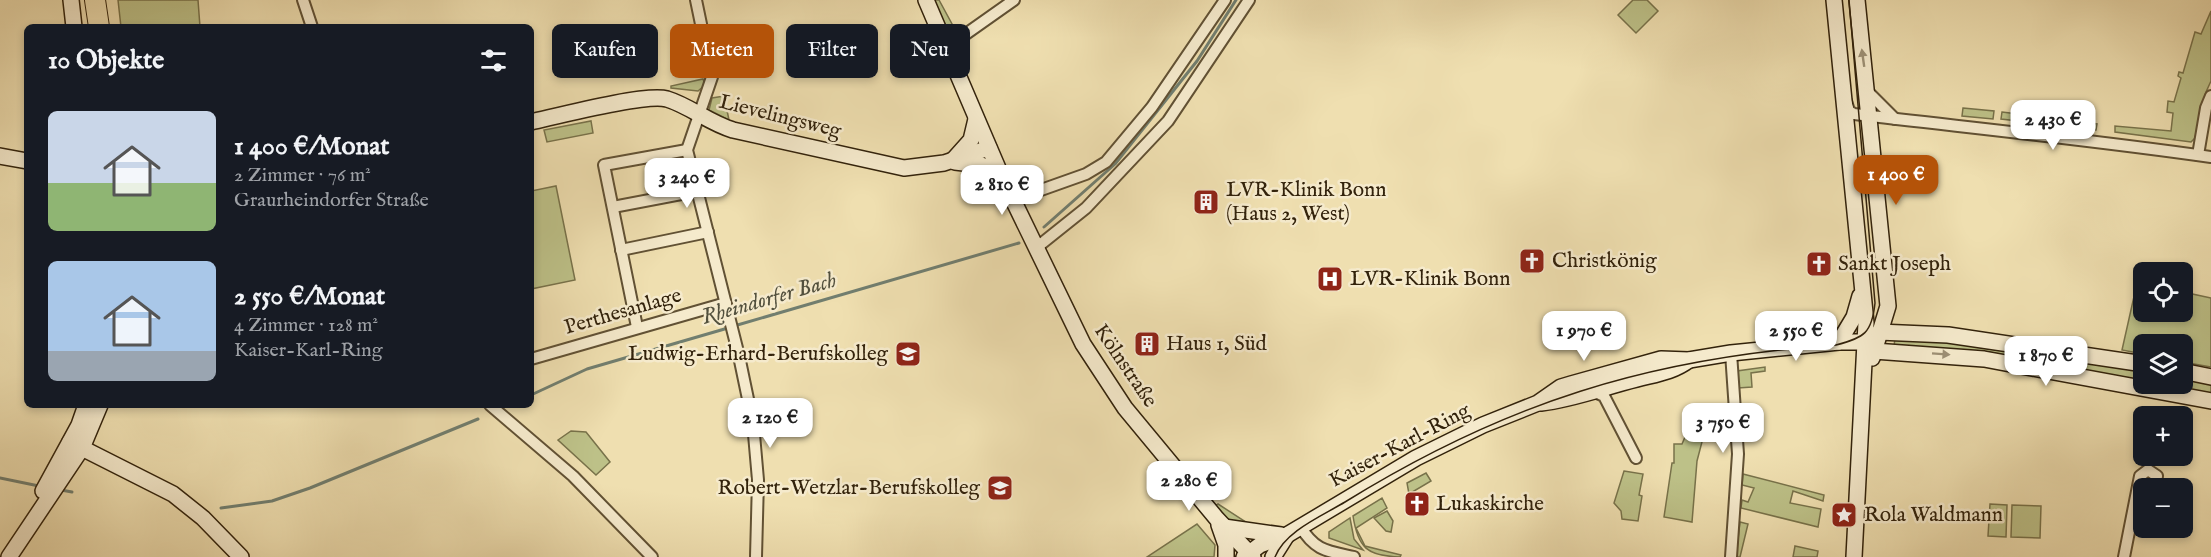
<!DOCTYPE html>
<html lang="de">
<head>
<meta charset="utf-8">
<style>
  body { margin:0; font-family:"IM FELL English",serif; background:#20242c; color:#f1f3f6; height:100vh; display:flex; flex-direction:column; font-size:22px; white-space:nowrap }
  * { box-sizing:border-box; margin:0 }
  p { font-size:20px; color:#9ea1a6 }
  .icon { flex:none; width:33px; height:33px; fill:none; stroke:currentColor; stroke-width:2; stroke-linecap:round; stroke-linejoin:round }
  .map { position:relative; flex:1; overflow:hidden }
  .drawer { position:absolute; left:24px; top:24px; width:510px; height:384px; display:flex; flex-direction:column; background:#171b24; border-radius:9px; box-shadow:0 3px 9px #0003 }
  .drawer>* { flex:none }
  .guide { position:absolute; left:552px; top:24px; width:570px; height:54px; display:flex; gap:12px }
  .tools { position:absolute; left:2133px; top:262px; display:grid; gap:12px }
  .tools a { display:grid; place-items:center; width:60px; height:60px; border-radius:9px; background:#171b24; box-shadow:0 3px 9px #0003; font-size:30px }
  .price { position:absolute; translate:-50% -51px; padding:0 14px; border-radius:12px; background:#fff; color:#222; font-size:20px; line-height:39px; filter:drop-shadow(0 2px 3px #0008) }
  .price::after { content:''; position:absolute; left:50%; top:36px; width:18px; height:14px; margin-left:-9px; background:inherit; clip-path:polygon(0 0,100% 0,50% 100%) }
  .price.active { background:#b45309; color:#fff }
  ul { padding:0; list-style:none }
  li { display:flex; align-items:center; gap:18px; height:150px; padding:0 24px }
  li span { display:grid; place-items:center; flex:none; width:168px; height:120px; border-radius:9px; color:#555 }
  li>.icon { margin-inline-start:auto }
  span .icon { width:72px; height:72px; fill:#fffc; stroke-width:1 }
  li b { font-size:26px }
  h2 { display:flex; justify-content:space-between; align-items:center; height:72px; padding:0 24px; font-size:26px }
  .chip { padding:0 21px; border-radius:9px; background:#171b24; box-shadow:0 3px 9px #0003; font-size:21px; line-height:54px }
  .chip.active { background:#b45309; color:#fff }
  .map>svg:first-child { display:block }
  .green { fill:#bdc188; stroke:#78724a; stroke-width:1.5 }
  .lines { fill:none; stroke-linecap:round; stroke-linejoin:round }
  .stream { stroke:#717e6f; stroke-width:3 }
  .street-casing { stroke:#615134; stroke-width:14 }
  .secondary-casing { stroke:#32220b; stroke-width:18 }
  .highway-casing { stroke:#32220b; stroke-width:22 }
  .street { stroke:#f5eacc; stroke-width:10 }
  .secondary { stroke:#f5eacc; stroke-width:15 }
  .highway { stroke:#efdfb0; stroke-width:20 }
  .tram { stroke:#32220b; stroke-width:1.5 }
  .oneway { fill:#9d9075 }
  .labels { text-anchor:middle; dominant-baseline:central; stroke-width:5; stroke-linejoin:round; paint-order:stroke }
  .street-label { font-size:21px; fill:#32220b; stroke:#f5eacc }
  .poi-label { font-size:21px; fill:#32220b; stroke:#f5eacc; text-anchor:start }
  .water-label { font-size:22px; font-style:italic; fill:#52503d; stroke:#f5eacc }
</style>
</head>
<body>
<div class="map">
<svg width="2211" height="557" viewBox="0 0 2211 557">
  <rect width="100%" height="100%" fill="#efdfb0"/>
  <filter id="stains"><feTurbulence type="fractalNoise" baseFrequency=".00333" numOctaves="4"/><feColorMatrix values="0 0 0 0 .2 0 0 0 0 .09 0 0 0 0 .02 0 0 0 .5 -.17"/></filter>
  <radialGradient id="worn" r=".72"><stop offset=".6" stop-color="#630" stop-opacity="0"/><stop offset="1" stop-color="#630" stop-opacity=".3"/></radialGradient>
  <g class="green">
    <path d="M118 0H198L200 27H121Z"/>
    <path d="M931 0H939L958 35 949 37Z"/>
    <path d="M1633 0H1647L1658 11 1636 33 1618 15Z"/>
    <path d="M2211 11V81L2206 92 2195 138 2191 142 2115 132V126L2171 131 2173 113 2167 112 2168 101 2174 102 2181 78 2178 76 2179 72 2183 73 2195 32 2201 34Z"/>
    <path d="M703 79 705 85 698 91 671 88V86Z"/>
    <path d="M724 96 729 120 709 110 712 98Z"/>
    <path d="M1963 108 1994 111 1993 119 1962 116Z"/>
    <path d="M2002 112 2097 124 2096 130 2001 119Z"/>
    <path d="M591 121 593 133 547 142 544 130Z"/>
    <path d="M556 186 575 280 531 289V191Z"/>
    <path d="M2137 283 2143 284 2144 312H2182L2183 292 2211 298V367L2183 362 2182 345H2144L2143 354 2122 350Z"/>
    <path d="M1895 337 1936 338 2143 371V383L1894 347Z"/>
    <path d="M1765 367V371L1751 373 1752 387 1738 388 1737 371Z"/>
    <path d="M2183 378 2211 383V394L2152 384H2182Z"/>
    <path d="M571 431 586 432 610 462 596 475 558 440Z"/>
    <path d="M1685 437 1703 438 1697 461 1692 522 1664 517 1672 463H1674V444H1682Z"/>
    <path d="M1624 471 1643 474 1639 495 1642 496 1638 521 1622 519 1621 511 1614 503Z"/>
    <path d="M1426 473 1431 481 1409 494 1407 483Z"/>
    <path d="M1743 474 1824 495 1823 501 1793 491 1790 503 1821 509 1818 527 1741 508 1742 500 1748 502 1754 488 1742 485Z"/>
    <path d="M1382 498 1387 508 1356 528 1365 546 1401 555 1400 557C1367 556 1358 548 1353 516Z"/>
    <path d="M1218 504 1249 524 1231 523 1215 506Z"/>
    <path d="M1990 504 2007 505 2006 537 1988 536Z"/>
    <path d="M2012 505 2041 506 2040 538 2011 537Z"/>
    <path d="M1387 511 1393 521 1391 532 1386 531 1374 518Z"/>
    <path d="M1350 518 1354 539 1363 550 1329 538V532Z"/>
    <path d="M1740 522 1748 524 1740 557H1736Z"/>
    <path d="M1197 524 1215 545 1214 557H1147Z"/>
    <path d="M1795 546 1818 551 1817 557H1793Z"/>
  </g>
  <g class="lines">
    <g class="stream">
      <path d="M1044 227 1115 164 1197 61 1236 0"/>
      <path d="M734 326 1019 243"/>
      <path d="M531 395 587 369 728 328"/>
      <path d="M0 478 39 486"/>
      <path d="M61 490 72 492"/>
      <path d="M221 508 272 501 310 488 478 419"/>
    </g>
    <g class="street-casing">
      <g id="street">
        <path d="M303 0 312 27"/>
        <path d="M696 0 712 77 687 150 739 356 753 423 758 480 756 557"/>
        <path d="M946 48 1014 0"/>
        <path d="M1868 92 1895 119"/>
        <path d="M1846 101 1849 111 1854 114C1973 128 2092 140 2211 157"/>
        <path d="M2198 155 2206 108 2211 96"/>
        <path d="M1013 200 1086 174 1106 162 1152 107 1225 0"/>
        <path d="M613 207 697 191"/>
        <path d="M1036 248 1086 208 1168 121 1249 0"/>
        <path d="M621 250 708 232"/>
        <path d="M637 327 604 165 687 150"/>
        <path d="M531 359 726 303"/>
        <path d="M1595 392 1604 396 1636 458"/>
        <path d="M490 405 573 476 652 557"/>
        <path d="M1300 526C1315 551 1327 551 1354 557"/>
        <path d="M1731 557 1738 454 1731 353"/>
        <path d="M2124 557 2140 476 2148 470 2157 476 2156 483 2147 489"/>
      </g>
    </g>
    <g class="secondary-casing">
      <g id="secondary">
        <path d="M71 0 74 27"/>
        <path d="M926 0 1000 173 1083 344 1125 408 1217 519 1253 557"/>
        <path d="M1834 0 1866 323 1854 557"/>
        <path d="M1857 0 1888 306 1872 358"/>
        <path d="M531 122C558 116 645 93 667 99 690 106 709 123 733 130L904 168 944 163 989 148"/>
        <path d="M0 156 27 161"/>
        <path d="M954 159 971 140 976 119"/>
        <path d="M955 162 981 165 1000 173"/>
        <path d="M1879 332 1948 335 2144 364"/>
        <path d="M1839 342 1854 317 1860 296"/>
        <path d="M1874 351 1984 359 2211 401"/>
        <path d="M2182 371 2211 377"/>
        <path d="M1541 403C1575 399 1604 387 1637 379 1656 374 1673 372 1689 360"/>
        <path d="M70 442 173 494 203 518 241 557"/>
        <path d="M43 491 79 425 86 405"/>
        <path d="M1219 525 1226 545V557"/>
        <path d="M1224 527 1281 535"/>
        <path d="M9 557 82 448 100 405"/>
        <path d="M1244 557 1260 545 1287 535 1416 458 1483 425 1538 403 1561 387 1571 384 1661 359 1689 360 1731 353 1839 342H1864L1874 351"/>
        <path d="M1273 557 1287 535"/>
      </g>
    </g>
    <g class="highway-casing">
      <path id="highway" d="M95 0 99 27"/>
    </g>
    <use href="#street" class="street"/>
    <use href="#secondary" class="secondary"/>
    <use href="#highway" class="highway"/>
    <path class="tram" d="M1275 557C1285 531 1322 516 1345 502 1505 403 1649 358 1836 345 1864 338 1872 333 1875 303L1849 0"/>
  </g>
  <defs><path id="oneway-solid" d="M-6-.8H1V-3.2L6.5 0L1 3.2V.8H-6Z" transform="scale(1.5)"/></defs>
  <g class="oneway">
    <use href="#oneway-solid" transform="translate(1863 58) rotate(-98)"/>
    <use href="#oneway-solid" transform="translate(1941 354) rotate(4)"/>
  </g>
  <defs>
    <g id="building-square" transform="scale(1.35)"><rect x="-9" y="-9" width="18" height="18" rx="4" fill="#8f2418" stroke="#f5eacc"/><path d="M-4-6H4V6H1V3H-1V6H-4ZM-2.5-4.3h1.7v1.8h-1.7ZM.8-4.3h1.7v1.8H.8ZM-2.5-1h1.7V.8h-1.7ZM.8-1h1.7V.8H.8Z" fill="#fff"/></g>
    <g id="church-square" transform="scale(1.35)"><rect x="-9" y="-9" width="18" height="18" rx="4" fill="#8f2418" stroke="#f5eacc"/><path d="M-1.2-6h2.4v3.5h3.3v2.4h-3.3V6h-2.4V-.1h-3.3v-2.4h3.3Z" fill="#fff"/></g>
    <g id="hospital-square" transform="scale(1.35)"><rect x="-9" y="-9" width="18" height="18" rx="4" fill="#8f2418" stroke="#f5eacc"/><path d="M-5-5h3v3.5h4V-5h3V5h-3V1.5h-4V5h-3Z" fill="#fff"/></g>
    <g id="school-square" transform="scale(1.35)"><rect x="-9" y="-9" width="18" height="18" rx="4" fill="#8f2418" stroke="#f5eacc"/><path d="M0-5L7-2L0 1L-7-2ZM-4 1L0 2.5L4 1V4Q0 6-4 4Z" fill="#fff"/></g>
    <g id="sight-square" transform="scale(1.35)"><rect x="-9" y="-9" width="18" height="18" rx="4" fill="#8f2418" stroke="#f5eacc"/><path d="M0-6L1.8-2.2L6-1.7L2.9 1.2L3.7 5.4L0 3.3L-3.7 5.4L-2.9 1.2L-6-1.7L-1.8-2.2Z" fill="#fff"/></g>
  </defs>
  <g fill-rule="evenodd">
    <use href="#building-square" x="1206" y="202"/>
    <use href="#church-square" x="1532" y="261"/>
    <use href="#church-square" x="1819" y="264"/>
    <use href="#hospital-square" x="1330" y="279"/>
    <use href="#building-square" x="1147" y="344"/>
    <use href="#school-square" x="908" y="354"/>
    <use href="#school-square" x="1000" y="488"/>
    <use href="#church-square" x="1417" y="504"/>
    <use href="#sight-square" x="1844" y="515"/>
  </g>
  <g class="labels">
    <g class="street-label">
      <text transform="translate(780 117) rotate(14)">Lievelingsweg</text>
      <text transform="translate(623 312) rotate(-16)">Perthesanlage</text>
      <text transform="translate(1125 366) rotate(56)">Kölnstraße</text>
      <text transform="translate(1400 446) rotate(-28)">Kaiser-Karl-Ring</text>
    </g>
    <g class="poi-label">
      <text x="1226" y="190">LVR-Klinik Bonn<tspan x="1226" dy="24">(Haus 2, West)</tspan></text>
      <text x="1552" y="261">Christkönig</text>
      <text x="1838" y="264">Sankt Joseph</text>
      <text x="1350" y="279">LVR-Klinik Bonn</text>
      <text x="1166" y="344">Haus 1, Süd</text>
      <text x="888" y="354" text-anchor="end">Ludwig-Erhard-Berufskolleg</text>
      <text x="980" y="488" text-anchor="end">Robert-Wetzlar-Berufskolleg</text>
      <text x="1436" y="504">Lukaskirche</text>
      <text x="1864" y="515">Rola Waldmann</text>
    </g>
    <g class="water-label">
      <text transform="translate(769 299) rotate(-16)">Rheindorfer Bach</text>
    </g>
  </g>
  <rect width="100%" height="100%" filter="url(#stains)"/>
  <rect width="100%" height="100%" fill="url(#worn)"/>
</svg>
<div class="tools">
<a><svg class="icon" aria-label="locate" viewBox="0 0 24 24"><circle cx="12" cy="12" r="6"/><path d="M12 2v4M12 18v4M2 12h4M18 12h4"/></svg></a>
<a><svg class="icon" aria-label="layers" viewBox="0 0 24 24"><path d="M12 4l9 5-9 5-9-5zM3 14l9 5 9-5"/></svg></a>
<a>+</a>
<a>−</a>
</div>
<b class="price" style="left:2053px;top:151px">2 430 €</b>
<b class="price active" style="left:1896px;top:206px">1 400 €</b>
<b class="price" style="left:687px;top:209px">3 240 €</b>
<b class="price" style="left:1002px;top:216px">2 810 €</b>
<b class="price" style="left:1584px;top:362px">1 970 €</b>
<b class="price" style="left:1796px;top:362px">2 550 €</b>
<b class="price" style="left:2046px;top:387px">1 870 €</b>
<b class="price" style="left:770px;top:449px">2 120 €</b>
<b class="price" style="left:1723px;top:454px">3 750 €</b>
<b class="price" style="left:1189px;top:512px">2 280 €</b>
<div class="guide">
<a class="chip">Kaufen</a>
<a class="chip active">Mieten</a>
<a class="chip">Filter</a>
<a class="chip">Neu</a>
</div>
<section class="drawer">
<h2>10 Objekte<svg class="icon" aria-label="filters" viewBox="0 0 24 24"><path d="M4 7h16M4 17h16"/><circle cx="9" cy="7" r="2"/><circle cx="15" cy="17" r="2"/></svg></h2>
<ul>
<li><span style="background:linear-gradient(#c9d6e8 60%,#8fb573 0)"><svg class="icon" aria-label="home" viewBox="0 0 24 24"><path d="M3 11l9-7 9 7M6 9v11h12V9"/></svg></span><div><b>1 400 €/Monat</b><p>2 Zimmer · 76 m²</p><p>Graurheindorfer Straße</p></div></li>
<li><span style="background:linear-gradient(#a9c7e8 75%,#9aa5b1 0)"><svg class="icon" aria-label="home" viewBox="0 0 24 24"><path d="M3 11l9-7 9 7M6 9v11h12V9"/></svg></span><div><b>2 550 €/Monat</b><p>4 Zimmer · 128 m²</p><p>Kaiser-Karl-Ring</p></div></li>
</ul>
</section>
</div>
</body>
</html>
